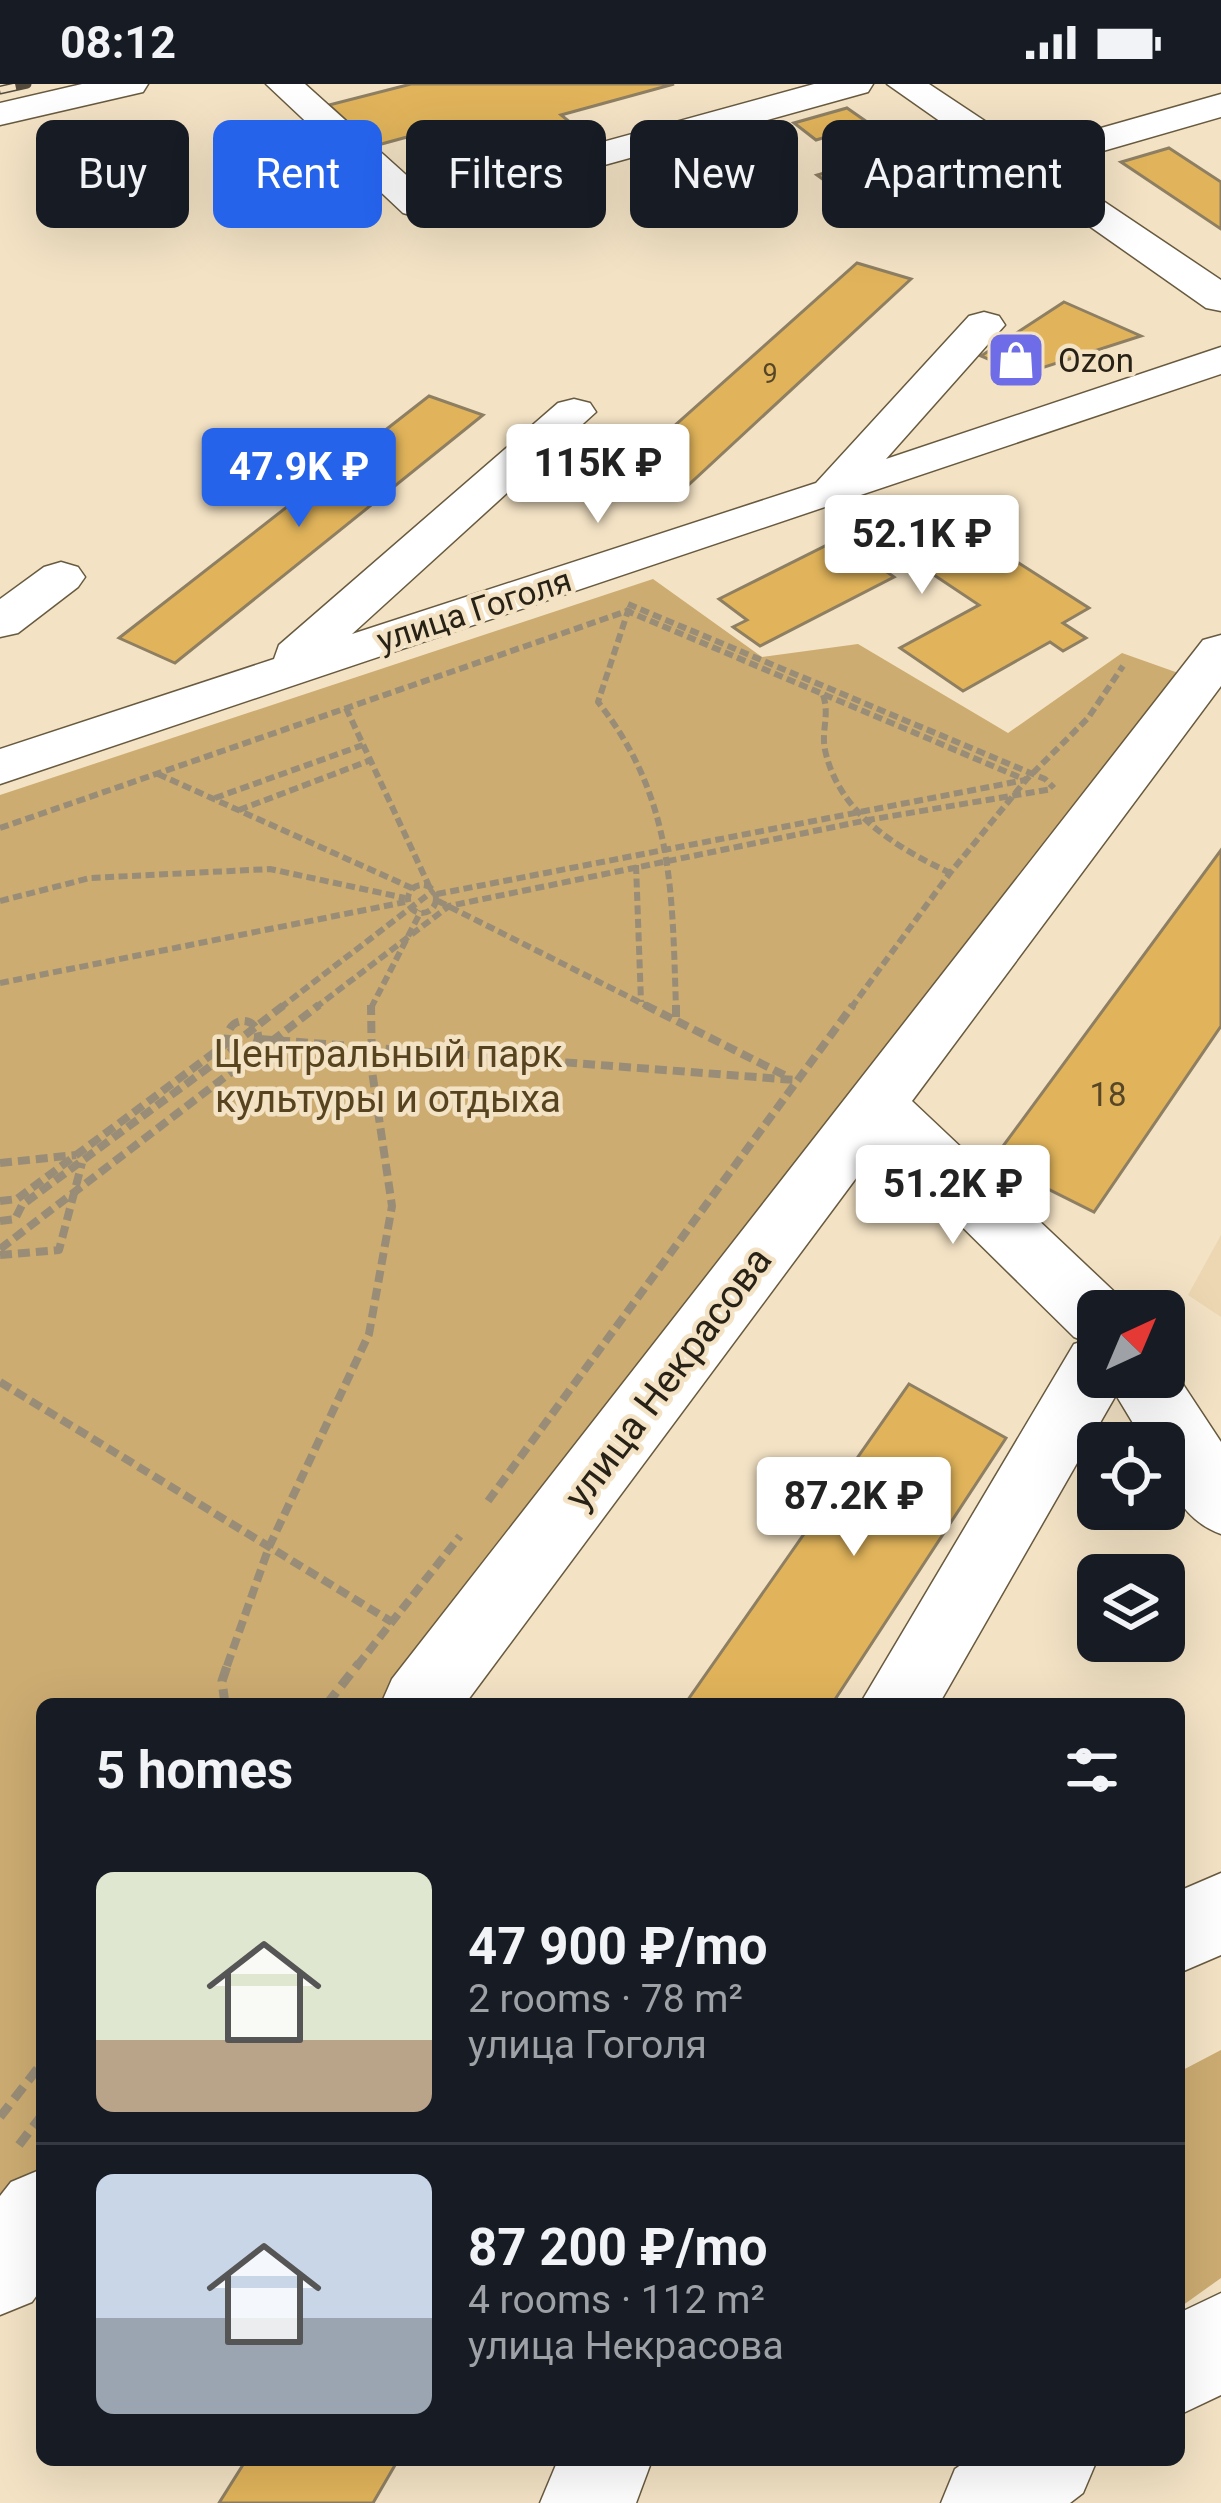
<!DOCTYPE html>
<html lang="en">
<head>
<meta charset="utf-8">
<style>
  body { margin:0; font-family:Roboto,sans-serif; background:#20242c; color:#f1f3f6; height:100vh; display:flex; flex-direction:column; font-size:45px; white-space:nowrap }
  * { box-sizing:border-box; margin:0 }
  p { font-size:39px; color:#9ea1a6 }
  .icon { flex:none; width:66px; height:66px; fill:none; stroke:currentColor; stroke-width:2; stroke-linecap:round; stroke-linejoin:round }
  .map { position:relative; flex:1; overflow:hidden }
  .sheet { position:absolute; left:36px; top:1614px; width:1149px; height:768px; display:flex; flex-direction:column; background:#171b24; border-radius:18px; box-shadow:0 12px 48px #0002 }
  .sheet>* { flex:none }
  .top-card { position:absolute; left:36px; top:36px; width:1149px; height:108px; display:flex; gap:24px }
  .needle { width:78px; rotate:44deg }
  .tools { position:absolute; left:1077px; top:1206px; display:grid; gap:24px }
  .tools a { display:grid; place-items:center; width:108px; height:108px; border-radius:18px; background:#171b24; box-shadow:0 12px 48px #0002; font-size:60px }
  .price { position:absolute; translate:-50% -102px; padding:0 27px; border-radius:12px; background:#fff; color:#222; font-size:39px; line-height:78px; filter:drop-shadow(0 3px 6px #0008) }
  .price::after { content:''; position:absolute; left:50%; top:72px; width:36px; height:27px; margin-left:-18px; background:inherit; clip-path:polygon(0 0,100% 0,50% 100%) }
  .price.on { background:#2563eb; color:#fff }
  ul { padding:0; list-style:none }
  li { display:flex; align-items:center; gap:36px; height:300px; padding:0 60px }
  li+li { border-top:3px solid #363941 }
  li span { display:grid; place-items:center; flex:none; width:336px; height:240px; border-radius:18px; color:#555 }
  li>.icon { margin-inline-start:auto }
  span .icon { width:144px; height:144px; fill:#fffc; stroke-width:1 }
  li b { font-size:51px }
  h2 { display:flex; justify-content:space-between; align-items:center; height:144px; padding:0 60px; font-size:51px }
  .tag { padding:0 42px; border-radius:18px; background:#171b24; box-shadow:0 12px 48px #0002; font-size:42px; line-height:108px }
  .tag.on { background:#2563eb; color:#fff }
  .status { display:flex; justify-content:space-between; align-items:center; height:84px; padding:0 60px; background:#171b24; direction:ltr }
  .status svg { height:33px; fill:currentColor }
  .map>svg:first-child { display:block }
  .built { fill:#ecd7b2 }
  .green { fill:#ccac71 }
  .building { fill:#e1b45b; stroke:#8e7f63; stroke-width:3 }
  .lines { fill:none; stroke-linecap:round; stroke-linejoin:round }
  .minor-casing { stroke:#685a3f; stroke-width:3 }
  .path-far2 { stroke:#998d77; stroke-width:6; stroke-dasharray:9 4.5; stroke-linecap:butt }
  .path-far1 { stroke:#998d77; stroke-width:8; stroke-dasharray:12 6; stroke-linecap:butt }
  .path { stroke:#998d77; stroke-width:9; stroke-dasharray:15 8; stroke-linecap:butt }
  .minor { fill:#fff; fill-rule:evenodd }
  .rail-casing { stroke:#544b3c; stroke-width:9 }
  .rail { stroke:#f3e2c4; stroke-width:6; stroke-dasharray:16; stroke-linecap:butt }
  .labels { text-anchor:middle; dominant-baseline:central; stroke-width:9; stroke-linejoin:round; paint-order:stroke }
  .far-number-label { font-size:27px; fill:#564627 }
  .far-poi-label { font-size:33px; fill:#282216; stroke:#f3e2c4; text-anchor:start }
  .far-street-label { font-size:33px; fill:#282216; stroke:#f3e2c4 }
  .number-label { font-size:33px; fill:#564627 }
  .park-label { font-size:39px; fill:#57441f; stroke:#f3e2c4 }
  .street-label { font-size:39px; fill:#282216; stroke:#f3e2c4 }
</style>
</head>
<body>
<div class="status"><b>08:12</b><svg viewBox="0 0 49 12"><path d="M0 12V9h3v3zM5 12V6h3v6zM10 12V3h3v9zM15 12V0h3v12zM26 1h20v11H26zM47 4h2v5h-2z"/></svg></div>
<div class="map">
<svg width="1221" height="2419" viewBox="0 0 1221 2419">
  <rect width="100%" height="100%" fill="#f3e2c4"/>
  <path class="built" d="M1221 1151V1233L1188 1211Z"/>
  <g class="green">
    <path d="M653 495 762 573 858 560 1008 649 1122 569 1184 591 396 1620H42V2087L0 2142V711Z"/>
    <path d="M1221 1966V2194L1179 2224V1988Z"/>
  </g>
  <g class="building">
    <path d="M411 0H674L561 31 602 64 478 98 422 49 374 62 329 21Z"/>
    <path d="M847 24 870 40 816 56 794 39Z"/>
    <path d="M1169 64 1221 98V145L1121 78Z"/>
    <path d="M899 67 948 101 866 126 817 91Z"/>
    <path d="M857 179 911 195 683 406 626 385Z"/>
    <path d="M1064 218 1141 252 1023 290 981 272Z"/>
    <path d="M429 312 483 331 175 579 119 554Z"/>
    <path d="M933 424 1089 524 1063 539 1086 554 1063 567 1050 558 963 607 900 564 979 521 904 471 880 483 894 493 760 562 733 543 747 536 719 515 839 455 854 464Z"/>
    <path d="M1221 766V942L1094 1128 992 1077Z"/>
    <path d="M909 1300 1006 1354 832 1620H685Z"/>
    <path d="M246 2376H398L373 2419H219Z"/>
  </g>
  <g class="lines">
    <g class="minor-casing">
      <g id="minor">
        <path d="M82 0H148L143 8 0 41V19Z"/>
        <path d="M266 0H305L424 107 814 0H873L868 8 417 133 403 129Z"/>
        <path d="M887 0H929L1027 65 1221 10V33L1051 82 1221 196V227L1206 224Z"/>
        <path d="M984 228 999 232 1005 241 886 375 1221 263V290L0 700V665L274 575 279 561 558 319 574 315 590 319 596 328 352 550 816 399 969 232Z"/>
        <path d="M61 478 78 483 85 493 78 503 18 549 0 553V515L44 483Z"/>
        <path d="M1221 551V602L912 1017 1122 1215 1128 1227H1098V1293H1164L1165 1273 1221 1358V1450C1182 1436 1164 1399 1164 1359H1145L1116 1311 939 1620H860L1074 1260 1084 1257 1074 1253 880 1062 465 1620H381L392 1595 1203 556Z"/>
        <path d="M1221 1789V1871L1179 1889V1807Z"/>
        <path d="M42 2085V2204L32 2218 0 2231V2112L11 2098Z"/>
        <path d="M1221 2209V2311L1179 2331V2229Z"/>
        <path d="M558 2376H652L636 2419H540Z"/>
        <path d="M968 2376H1097L1083 2409 1070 2419H941L955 2385Z"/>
      </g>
    </g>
    <g class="path-far2">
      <path d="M628 520 1045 695 1054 704"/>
      <path d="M629 524 598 618C674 714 672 807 676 924"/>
      <path d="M823 611C830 631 821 646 825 666 839 730 896 763 950 789"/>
      <path d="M346 624 430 804"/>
      <path d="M158 690 414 805"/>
      <path d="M215 714 363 661"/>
      <path d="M239 726 371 676"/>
      <path d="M0 744 627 527 1026 696"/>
      <path d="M636 781 641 918"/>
      <circle cx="422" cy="815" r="14"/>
      <path d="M437 810 1025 696"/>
      <path d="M0 817 90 794 270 785 405 814"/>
      <path d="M438 817 651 924"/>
      <path d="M0 899 405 818"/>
      <path d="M280 924 434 806"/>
      <path d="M315 924 449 822 868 736 1052 705"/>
      <path d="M371 924 421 827"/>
      <path d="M851 924 950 789 1026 696 1088 634 1123 582"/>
    </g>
    <g class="path-far1">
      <path d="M645 921 788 993"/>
      <path d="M676 921V935"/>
      <circle cx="243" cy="952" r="15"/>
      <path d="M260 955 795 996"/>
      <path d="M231 962 284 921"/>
      <path d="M0 1079 76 1071"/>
      <path d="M0 1117 17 1115 227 959"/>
      <path d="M0 1137 15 1135 22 1121 235 964"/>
      <path d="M0 1165 319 921"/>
      <path d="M0 1171 59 1166 82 1079"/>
      <path d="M0 1298 392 1538"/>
      <path d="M488 1417 853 921"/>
      <path d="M227 1582 269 1463 369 1250 392 1122 372 987 371 921"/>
      <path d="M357 1582 460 1452"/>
    </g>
    <g class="path">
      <path d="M225 1620 222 1597 228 1579"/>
      <path d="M327 1620 359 1579"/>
      <path d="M0 2033 42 1979"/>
      <path d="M19 2061 42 2031"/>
    </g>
    <use href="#minor" class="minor"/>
    <g class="rail-casing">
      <path id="rail" d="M0 6 27 0"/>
    </g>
    <use href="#rail" class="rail"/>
  </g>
  <defs>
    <g id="shop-square" transform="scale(3)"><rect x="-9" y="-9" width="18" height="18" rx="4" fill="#6e6de7" stroke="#f3e2c4"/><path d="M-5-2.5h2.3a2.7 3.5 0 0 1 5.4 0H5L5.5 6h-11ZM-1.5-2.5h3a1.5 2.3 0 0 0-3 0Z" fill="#fff"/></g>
  </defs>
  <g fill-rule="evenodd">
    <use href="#shop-square" x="1016" y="276"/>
  </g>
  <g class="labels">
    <g class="far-number-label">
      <text x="770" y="290">9</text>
    </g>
    <g class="far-poi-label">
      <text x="1058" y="276">Ozon</text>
    </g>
    <g class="far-street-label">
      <text transform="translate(474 526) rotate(-18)">улица Гоголя</text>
    </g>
    <g class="number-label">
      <text x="1108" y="1010">18</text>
    </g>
    <g class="park-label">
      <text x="388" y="970">Центральный парк<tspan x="388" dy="45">культуры и отдыха</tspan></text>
    </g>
    <g class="street-label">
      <text transform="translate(668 1294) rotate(-53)">улица Некрасова</text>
    </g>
  </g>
</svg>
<div class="tools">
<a><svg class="needle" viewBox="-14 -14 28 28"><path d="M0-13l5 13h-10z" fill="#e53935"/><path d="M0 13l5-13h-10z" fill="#9ea1a6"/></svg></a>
<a><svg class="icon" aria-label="locate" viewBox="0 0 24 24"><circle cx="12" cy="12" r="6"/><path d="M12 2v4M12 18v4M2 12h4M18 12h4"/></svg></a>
<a><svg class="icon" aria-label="layers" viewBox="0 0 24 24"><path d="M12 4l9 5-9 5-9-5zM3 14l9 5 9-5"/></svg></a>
</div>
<b class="price" style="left:598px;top:442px">115K ₽</b>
<b class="price on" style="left:299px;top:446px">47.9K ₽</b>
<b class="price" style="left:922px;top:513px">52.1K ₽</b>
<b class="price" style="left:953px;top:1163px">51.2K ₽</b>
<b class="price" style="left:854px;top:1475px">87.2K ₽</b>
<div class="top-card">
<a class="tag">Buy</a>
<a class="tag on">Rent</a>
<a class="tag">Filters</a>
<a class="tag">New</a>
<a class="tag">Apartment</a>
</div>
<section class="sheet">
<h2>5 homes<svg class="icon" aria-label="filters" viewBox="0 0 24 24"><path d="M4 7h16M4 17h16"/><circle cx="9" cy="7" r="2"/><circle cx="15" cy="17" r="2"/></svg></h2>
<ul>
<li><span style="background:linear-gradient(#dfe7d0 70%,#b9a48a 0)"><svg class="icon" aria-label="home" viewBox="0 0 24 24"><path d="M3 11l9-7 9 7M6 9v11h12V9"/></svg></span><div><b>47 900 ₽/mo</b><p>2 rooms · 78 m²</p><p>улица Гоголя</p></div></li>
<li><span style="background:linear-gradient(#c9d6e8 60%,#9aa5b1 0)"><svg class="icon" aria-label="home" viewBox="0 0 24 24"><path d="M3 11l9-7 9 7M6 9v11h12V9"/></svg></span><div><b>87 200 ₽/mo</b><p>4 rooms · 112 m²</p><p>улица Некрасова</p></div></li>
</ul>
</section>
</div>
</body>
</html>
